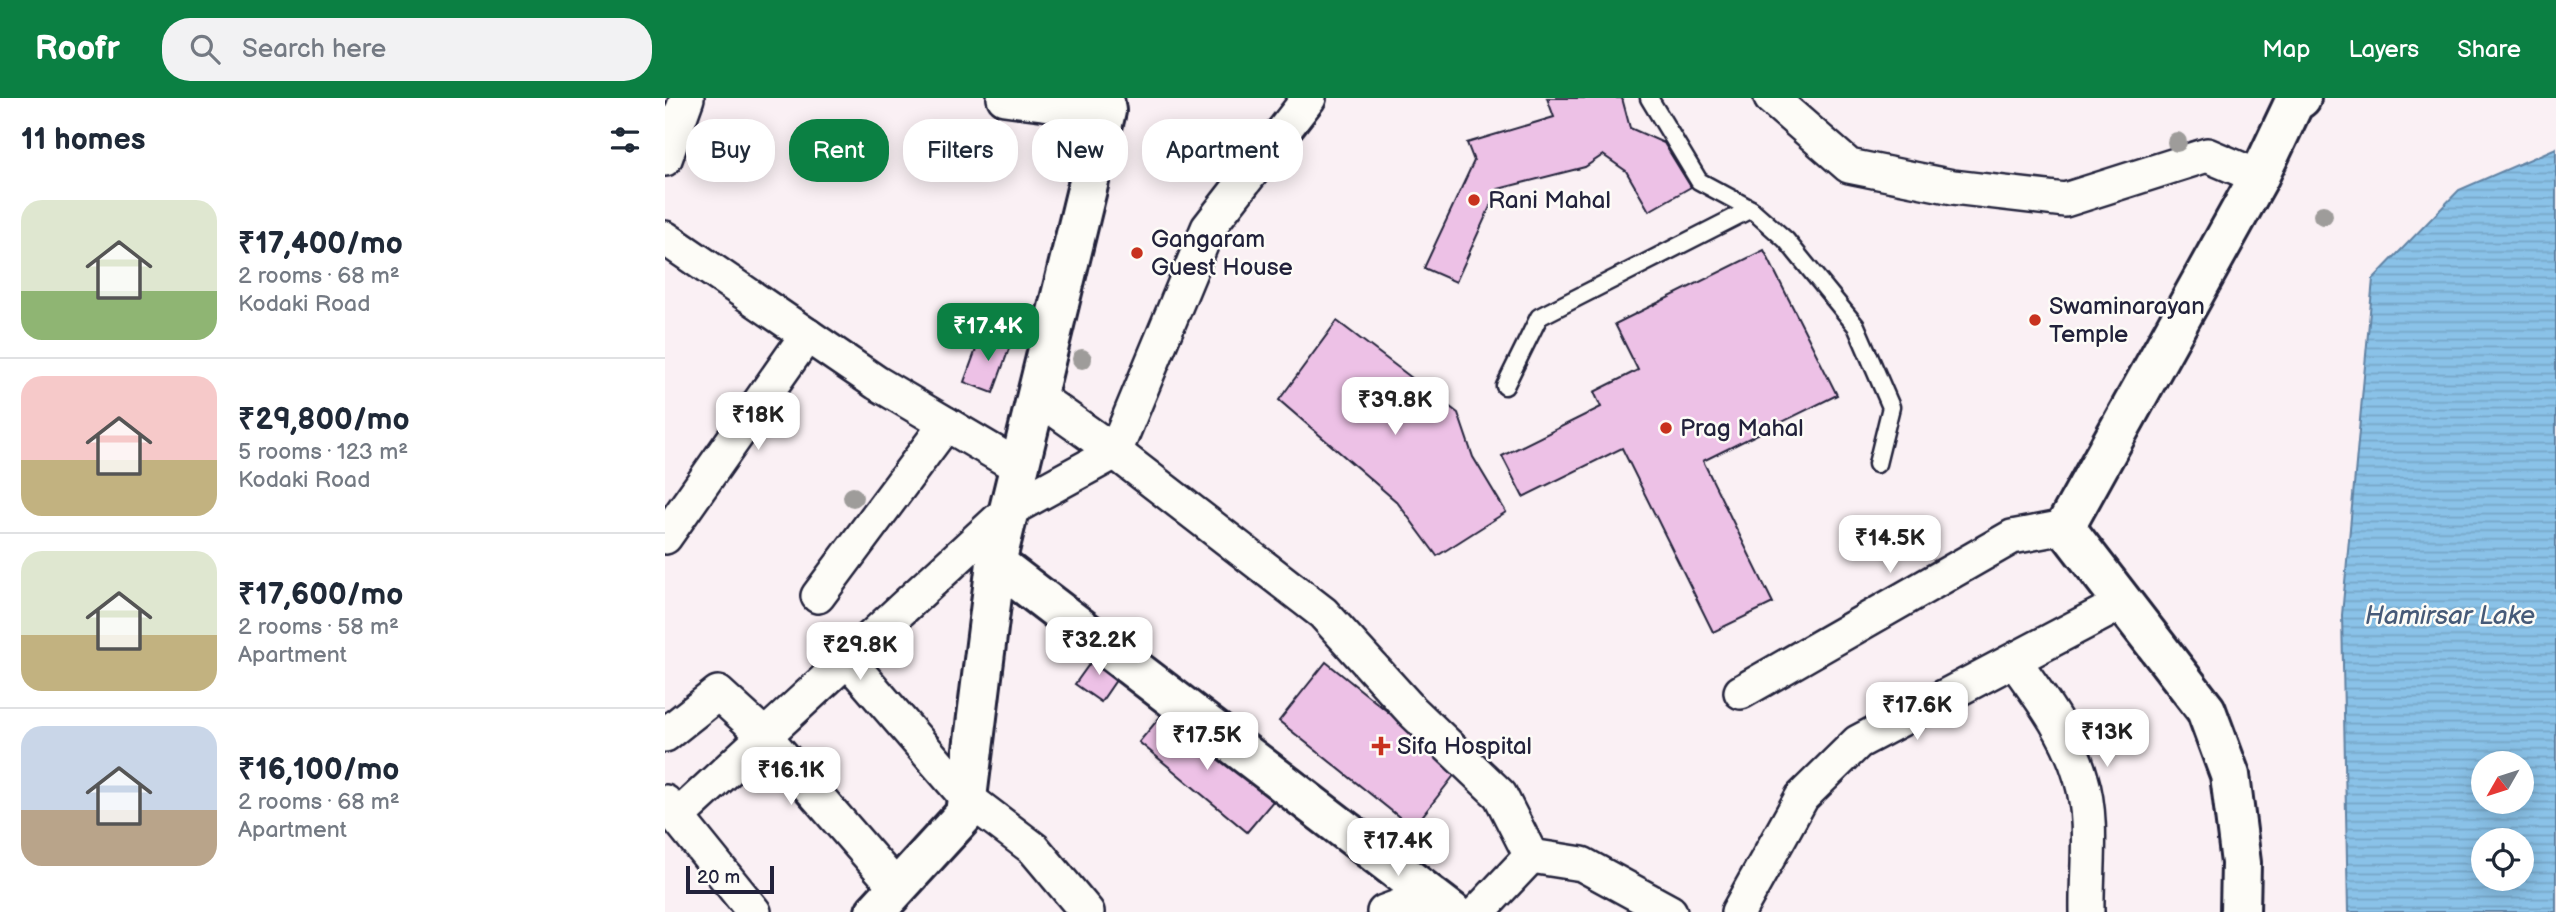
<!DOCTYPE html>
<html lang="en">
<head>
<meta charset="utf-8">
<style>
  body { margin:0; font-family:"Balsamiq Sans",sans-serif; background:#f2f2f3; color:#1f2937; height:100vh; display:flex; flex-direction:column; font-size:26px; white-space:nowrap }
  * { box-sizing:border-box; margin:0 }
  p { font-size:23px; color:#747a83 }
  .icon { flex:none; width:38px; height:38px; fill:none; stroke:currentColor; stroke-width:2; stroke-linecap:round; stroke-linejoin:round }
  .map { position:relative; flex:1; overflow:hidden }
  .details { display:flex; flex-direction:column; background:#fff; width:665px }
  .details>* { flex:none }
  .hud { position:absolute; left:21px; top:21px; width:665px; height:63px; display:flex; gap:14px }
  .needle { width:46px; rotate:231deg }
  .tools { position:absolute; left:1806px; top:653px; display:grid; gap:14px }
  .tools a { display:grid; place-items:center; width:63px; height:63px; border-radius:50%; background:#fff; box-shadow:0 4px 18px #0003; font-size:35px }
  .scale { position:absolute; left:21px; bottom:18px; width:88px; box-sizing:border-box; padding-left:7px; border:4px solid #22223b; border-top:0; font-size:19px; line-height:24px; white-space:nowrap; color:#22223b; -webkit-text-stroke:5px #fdfcf7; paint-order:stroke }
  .price { position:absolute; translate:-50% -60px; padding:0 16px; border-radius:14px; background:#fff; color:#222; font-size:23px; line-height:46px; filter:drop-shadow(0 2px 4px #0008) }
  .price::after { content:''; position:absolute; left:50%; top:42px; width:21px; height:16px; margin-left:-10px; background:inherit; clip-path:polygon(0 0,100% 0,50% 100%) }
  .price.on { background:#0b8043; color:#fff }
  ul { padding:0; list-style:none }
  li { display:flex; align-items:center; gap:21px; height:175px; padding:0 21px }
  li+li { border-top:2px solid #e0e1e3 }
  li span { display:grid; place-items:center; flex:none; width:196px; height:140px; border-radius:21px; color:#555 }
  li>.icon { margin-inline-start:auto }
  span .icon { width:84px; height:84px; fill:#fffc; stroke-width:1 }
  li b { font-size:30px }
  h2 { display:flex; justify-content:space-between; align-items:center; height:84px; padding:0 21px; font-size:30px }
  .tag { padding:0 24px; border-radius:28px; background:#fff; box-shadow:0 4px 18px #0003; font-size:24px; line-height:63px }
  .tag.on { background:#0b8043; color:#fff }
  header { display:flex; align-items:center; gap:42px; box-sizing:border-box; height:98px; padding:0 35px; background:#0b8043; color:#fff }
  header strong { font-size:33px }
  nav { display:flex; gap:38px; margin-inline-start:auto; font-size:24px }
  .search { width:490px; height:63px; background:#f2f2f3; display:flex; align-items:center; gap:18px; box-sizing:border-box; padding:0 24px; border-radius:28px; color:#747a83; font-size:26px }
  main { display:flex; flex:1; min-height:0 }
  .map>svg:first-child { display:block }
  .water { fill:url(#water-rules); stroke:#6082a3; stroke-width:2; fill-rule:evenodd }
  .building { fill:#edc1e6; stroke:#22223b; stroke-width:2 }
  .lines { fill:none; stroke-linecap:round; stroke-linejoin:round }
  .lane-casing { stroke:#22223b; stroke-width:21 }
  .street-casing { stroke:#22223b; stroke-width:38 }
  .secondary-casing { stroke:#22223b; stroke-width:44 }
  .lane { stroke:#fdfcf7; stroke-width:16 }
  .street { stroke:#fdfcf7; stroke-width:33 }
  .secondary { stroke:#fdfcf7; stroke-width:38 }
  .tree { fill:#9e9c9a }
  .poi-dot { fill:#c8321e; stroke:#fdfcf7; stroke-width:2.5 }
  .labels { text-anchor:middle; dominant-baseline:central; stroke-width:5; stroke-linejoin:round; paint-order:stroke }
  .poi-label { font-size:24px; fill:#22223b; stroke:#fdfcf7; text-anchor:start }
  .water-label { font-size:26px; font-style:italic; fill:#465a78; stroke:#fdfcf7 }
</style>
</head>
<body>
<header>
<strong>Roofr</strong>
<div class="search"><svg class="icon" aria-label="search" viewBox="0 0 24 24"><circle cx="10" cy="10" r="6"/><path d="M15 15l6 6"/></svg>Search here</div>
<nav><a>Map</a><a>Layers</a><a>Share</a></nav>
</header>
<main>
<section class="details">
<h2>11 homes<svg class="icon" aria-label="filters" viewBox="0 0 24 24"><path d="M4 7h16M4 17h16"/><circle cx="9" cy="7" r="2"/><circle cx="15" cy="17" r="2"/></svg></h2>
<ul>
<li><span style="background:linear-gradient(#dfe7d0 65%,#8fb573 0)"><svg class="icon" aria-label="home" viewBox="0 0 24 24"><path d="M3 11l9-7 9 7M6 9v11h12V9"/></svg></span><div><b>₹17,400/mo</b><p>2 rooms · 68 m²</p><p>Kodaki Road</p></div></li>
<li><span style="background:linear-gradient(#f6c9c9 60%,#c2b280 0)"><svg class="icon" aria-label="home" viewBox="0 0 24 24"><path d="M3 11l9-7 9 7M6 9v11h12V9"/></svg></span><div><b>₹29,800/mo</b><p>5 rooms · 123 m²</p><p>Kodaki Road</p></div></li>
<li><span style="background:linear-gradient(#dfe7d0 60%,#c2b280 0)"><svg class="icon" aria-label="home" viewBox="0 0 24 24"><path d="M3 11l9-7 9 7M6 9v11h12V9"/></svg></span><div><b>₹17,600/mo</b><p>2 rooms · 58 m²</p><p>Apartment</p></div></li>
<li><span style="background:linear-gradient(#c9d6e8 60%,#b9a48a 0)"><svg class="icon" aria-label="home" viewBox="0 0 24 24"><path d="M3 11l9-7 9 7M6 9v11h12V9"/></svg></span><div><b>₹16,100/mo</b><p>2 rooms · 68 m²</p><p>Apartment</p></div></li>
</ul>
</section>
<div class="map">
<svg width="1891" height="814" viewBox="0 0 1891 814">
  <defs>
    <pattern id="water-rules" width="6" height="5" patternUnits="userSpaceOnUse" patternTransform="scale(1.75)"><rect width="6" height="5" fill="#8ac2e8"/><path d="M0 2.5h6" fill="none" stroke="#77a6c8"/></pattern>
  </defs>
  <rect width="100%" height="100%" fill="#faf0f4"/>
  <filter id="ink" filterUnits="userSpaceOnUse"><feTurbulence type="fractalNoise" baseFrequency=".0143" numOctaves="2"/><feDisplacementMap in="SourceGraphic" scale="14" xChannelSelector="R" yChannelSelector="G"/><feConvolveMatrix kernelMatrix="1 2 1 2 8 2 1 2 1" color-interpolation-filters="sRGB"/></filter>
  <g filter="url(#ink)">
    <path class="water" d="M1891 50V814H1683L1677 517 1708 181 1794 92ZM1818 665H1857V704H1818ZM1818 742H1857V780H1818Z"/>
    <g class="building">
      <path d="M882 0H957L965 30 999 45 1026 89 984 113 961 73 938 57 920 69 833 91 791 184 759 170 809 63 802 45 889 19Z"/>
      <path d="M1099 152 1172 297 1038 363 1108 505 1048 534 957 350 858 399 837 358 936 309 929 294 973 272 950 226Z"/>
      <path d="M672 223 793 315 808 359 841 414 772 458 732 404 614 302Z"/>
      <path d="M317 235 346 245 328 295 299 284Z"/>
      <path d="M433 554 458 572 436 604 410 586Z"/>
      <path d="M661 564 794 671 748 730 614 623Z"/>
      <path d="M500 613 609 702 582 734 474 644Z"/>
    </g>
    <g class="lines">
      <g class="lane-casing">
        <g id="lane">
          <path d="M984 0 1034 83 1086 111 1121 142 1191 228 1226 309 1212 366"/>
          <path d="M840 288 874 219 1086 111"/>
        </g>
      </g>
      <g class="street-casing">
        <g id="street">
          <path d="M339 0 441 13"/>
          <path d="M1106 0 1184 68 1288 89 1400 102 1542 57 1594 79"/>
          <path d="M0 61 22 0"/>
          <path d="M0 140 212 285 354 369"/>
          <path d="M371 298 450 354 658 515 747 613 835 697 866 758 917 766 1005 814"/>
          <path d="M0 439 142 237"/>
          <path d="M153 498 281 326"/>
          <path d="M181 560 302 700 369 751 422 814"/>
          <path d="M1350 564C1376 600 1404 637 1416 680 1429 722 1421 771 1422 814"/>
          <path d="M1076 594 1347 439 1400 429"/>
          <path d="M0 637 53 595 99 637 232 790"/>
          <path d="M0 704 89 814"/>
          <path d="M12 719 344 412 450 354 543 130 644 0"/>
          <path d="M719 814 765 797"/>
          <path d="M813 814 866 758"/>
          <path d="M1073 814 1137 699 1193 644 1457 505"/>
        </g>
      </g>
      <g class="secondary-casing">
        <g id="secondary">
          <path d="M331 465 787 814"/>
          <path d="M210 814 300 716 331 465 441 13 439 0"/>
          <path d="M1575 814 1576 765 1565 677 1541 612 1400 429 1594 79 1629 5 1636 0"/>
        </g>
      </g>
      <use href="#lane" class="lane"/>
      <use href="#street" class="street"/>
      <use href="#secondary" class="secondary"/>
    </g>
    <g class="tree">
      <circle cx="1512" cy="44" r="10"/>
      <circle cx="1658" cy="117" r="10"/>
      <circle cx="417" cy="261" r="10"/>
      <circle cx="188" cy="399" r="10"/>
    </g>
  </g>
  <g class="poi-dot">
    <circle cx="809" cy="102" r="7"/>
    <circle cx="472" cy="155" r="7"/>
    <circle cx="1370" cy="222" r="7"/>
    <circle cx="1001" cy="330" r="7"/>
    <path d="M712.5 637.5h7v7h7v7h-7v7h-7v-7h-7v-7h7z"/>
  </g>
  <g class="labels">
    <g class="poi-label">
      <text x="823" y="102">Rani Mahal</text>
      <text x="486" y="141">Gangaram<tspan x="486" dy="28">Guest House</tspan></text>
      <text x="1384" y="208">Swaminarayan<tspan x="1384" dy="28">Temple</tspan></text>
      <text x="1015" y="330">Prag Mahal</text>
      <text x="732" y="648">Sifa Hospital</text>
    </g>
    <g class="water-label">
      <text x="1785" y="518">Hamirsar Lake</text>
    </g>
  </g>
</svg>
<div class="tools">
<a><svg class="needle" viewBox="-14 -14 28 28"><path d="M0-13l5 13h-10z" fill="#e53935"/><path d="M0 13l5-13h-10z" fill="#747a83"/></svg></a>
<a><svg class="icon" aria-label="locate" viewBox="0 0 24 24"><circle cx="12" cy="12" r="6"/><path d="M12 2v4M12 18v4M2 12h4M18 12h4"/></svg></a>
</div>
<div class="scale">20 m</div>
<b class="price on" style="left:323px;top:265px">₹17.4K</b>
<b class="price" style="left:730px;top:339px">₹39.8K</b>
<b class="price" style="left:93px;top:354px">₹18K</b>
<b class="price" style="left:1225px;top:477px">₹14.5K</b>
<b class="price" style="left:434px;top:579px">₹32.2K</b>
<b class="price" style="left:195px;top:584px">₹29.8K</b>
<b class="price" style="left:1252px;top:644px">₹17.6K</b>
<b class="price" style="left:1442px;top:671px">₹13K</b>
<b class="price" style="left:542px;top:674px">₹17.5K</b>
<b class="price" style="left:126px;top:709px">₹16.1K</b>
<b class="price" style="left:733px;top:780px">₹17.4K</b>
<div class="hud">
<a class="tag">Buy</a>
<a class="tag on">Rent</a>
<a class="tag">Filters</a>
<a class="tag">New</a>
<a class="tag">Apartment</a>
</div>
</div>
</main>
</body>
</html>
